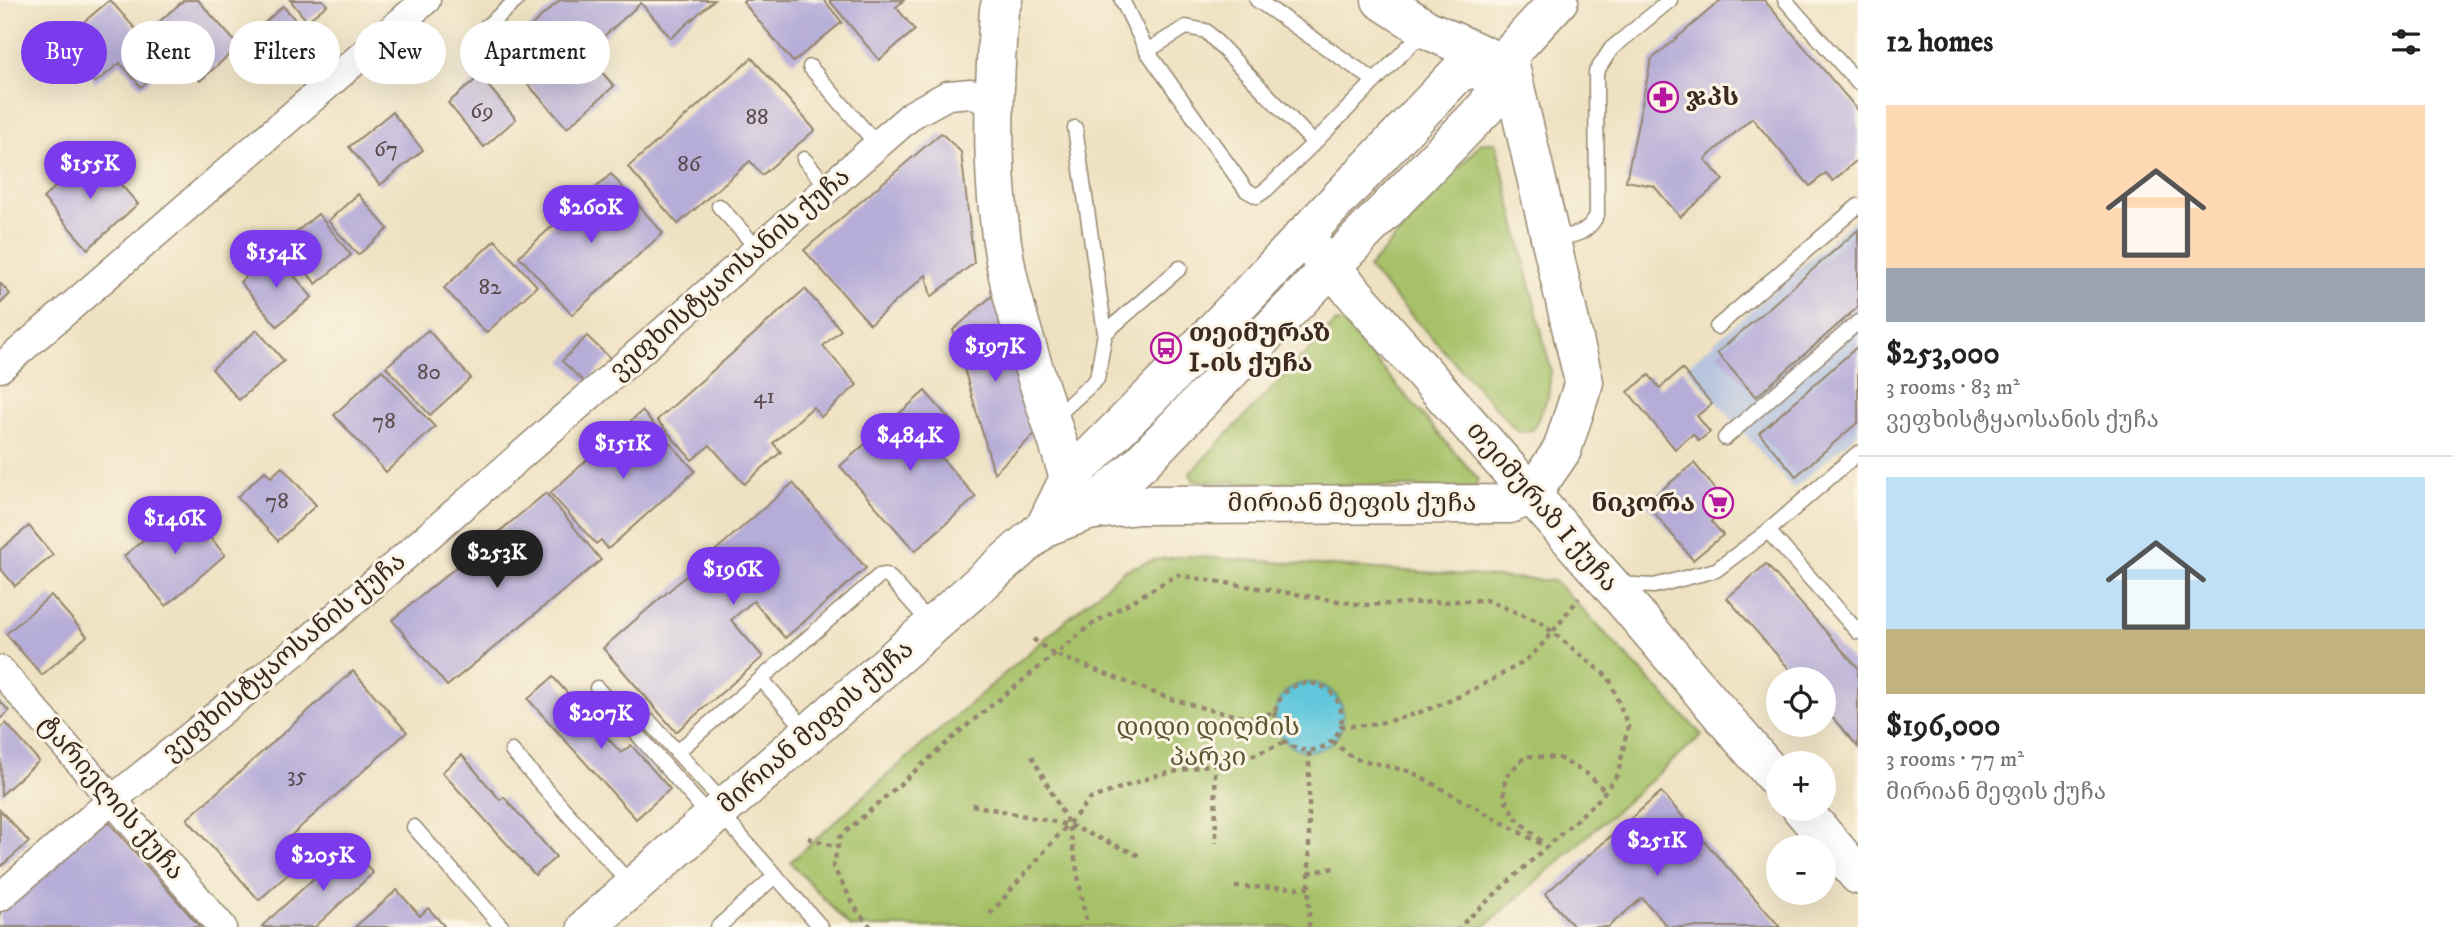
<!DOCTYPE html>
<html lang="en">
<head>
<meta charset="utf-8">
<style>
  body { margin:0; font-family:"IM FELL DW Pica","Noto Serif Georgian",serif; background:#f2f2f2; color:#222; height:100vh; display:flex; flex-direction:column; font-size:26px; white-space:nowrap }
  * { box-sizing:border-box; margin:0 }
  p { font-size:23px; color:#767676 }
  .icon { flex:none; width:38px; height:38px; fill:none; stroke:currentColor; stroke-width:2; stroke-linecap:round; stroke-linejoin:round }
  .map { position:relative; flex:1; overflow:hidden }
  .panel { display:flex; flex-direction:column; background:#fff; width:595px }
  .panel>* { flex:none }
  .top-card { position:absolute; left:21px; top:21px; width:665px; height:63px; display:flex; gap:14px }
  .fabs { position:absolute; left:1766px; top:667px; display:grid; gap:14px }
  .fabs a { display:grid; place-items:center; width:70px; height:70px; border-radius:50%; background:#fff; box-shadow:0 7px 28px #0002; font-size:35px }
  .price { position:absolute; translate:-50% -60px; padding:0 16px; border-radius:24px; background:#7c3aed; color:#fff; font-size:23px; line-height:46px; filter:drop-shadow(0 2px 4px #0008) }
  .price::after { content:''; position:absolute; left:50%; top:42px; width:21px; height:16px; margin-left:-10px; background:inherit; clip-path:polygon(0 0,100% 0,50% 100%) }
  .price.current { background:#222; color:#fff }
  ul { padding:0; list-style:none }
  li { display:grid; align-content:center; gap:14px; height:371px; padding:0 28px }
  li+li { border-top:2px solid #e0e0e0 }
  li span { display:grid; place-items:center; height:217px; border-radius:0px; color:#555 }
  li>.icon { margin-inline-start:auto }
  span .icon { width:126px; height:126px; fill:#fffc; stroke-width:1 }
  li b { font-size:30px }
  h2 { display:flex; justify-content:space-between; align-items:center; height:84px; padding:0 28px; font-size:30px }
  .chip { padding:0 24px; border-radius:32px; background:#fff; box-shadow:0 7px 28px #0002; font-size:24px; line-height:63px }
  .chip.current { background:#7c3aed; color:#fff }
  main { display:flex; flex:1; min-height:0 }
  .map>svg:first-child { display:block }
  .industrial { fill:#b8c5de }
  .green { fill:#a6c167; stroke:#707642; stroke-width:2 }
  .water { fill:#5ec6db; stroke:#4c787c; stroke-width:2 }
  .building { fill:#b5acd8 }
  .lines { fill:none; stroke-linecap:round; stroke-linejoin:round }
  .lane-casing { stroke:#958670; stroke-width:17 }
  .street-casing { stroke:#958670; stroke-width:31 }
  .secondary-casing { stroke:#958670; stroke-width:41 }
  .path { stroke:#958670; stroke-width:4.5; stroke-dasharray:5 5; stroke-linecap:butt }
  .lane { stroke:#fff; stroke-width:14 }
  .street { stroke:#fff; stroke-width:28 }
  .secondary { stroke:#fff; stroke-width:38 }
  .labels { text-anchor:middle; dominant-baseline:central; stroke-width:6; stroke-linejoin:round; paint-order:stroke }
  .number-label { font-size:23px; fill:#5a4a4c }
  .poi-label { font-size:26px; font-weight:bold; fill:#3b2a1e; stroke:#fcf5e5; text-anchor:start }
  .street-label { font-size:26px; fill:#3b2a1e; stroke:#fcf5e5 }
  .park-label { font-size:26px; fill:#5b5734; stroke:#fcf5e5 }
</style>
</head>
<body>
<main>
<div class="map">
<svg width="1858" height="927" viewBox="0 0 1858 927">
  <rect width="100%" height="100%" fill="#fcf5e5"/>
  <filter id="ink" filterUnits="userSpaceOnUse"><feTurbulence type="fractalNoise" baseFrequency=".0143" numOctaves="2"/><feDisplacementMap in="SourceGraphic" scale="14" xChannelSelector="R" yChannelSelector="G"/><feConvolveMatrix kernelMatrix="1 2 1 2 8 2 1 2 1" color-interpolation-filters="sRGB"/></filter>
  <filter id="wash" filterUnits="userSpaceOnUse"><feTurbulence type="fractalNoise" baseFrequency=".00686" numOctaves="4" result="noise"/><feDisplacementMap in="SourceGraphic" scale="28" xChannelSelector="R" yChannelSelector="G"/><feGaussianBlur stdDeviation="1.57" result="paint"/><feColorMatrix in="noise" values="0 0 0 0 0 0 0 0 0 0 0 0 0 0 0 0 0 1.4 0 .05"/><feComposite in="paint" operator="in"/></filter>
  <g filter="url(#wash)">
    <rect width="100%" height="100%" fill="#efe2c2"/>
    <path class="industrial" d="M1858 217V432L1793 489 1686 367Z"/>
    <g class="green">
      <path d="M1481 143H1496L1551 371 1548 397 1533 430 1518 432 1368 268Z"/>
      <path d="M1336 322 1343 323 1478 479 1474 489 1194 481 1190 473Z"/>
      <path d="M1186 556 1555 581 1702 735 1484 927H850L790 862 883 779 1123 571 1153 560Z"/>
    </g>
    <circle class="water" cx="1309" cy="717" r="34"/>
    <g id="blocks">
      <g class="building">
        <path d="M110 0 146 41 141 45 162 69 141 87 120 63 95 83 61 41Z"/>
        <path d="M184 0H198L239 46 200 81 153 27Z"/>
        <path d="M290 0H323L327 5 307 21Z"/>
        <path d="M560 0H714L671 38 641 3 585 53 614 86 567 128 500 53Z"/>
        <path d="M745 0H824L842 22 793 62 743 2Z"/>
        <path d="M829 0H904L896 7 915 30 879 60Z"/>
        <path d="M1721 0H1764L1858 110V159L1833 181 1826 173 1810 186 1752 118 1705 159 1723 180 1680 217 1654 186 1626 181 1651 60Z"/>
        <path d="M283 6 318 45 282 78 247 39Z"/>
        <path d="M752 58 815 130 762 175 750 161 678 224 628 167Z"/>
        <path d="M480 76 516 119 484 147 448 103Z"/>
        <path d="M392 112 423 150 380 185 349 147Z"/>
        <path d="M941 133 961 152 974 263 931 297 926 275 870 324 804 250Z"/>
        <path d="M93 153 138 204 88 249 43 198Z"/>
        <path d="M611 174 663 233 572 315 519 256Z"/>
        <path d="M358 194 388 229 358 255 328 221Z"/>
        <path d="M318 214 351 255 316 284 283 243Z"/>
        <path d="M1858 230V307L1756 397 1717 353Z"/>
        <path d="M495 240 537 286 486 333 444 288Z"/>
        <path d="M275 253 312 297 277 326 240 282Z"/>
        <path d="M0 283 10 294 0 304Z"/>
        <path d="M805 289 841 330 823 346 857 385 821 417 813 407 773 443 781 452 744 484 710 445 692 460 657 420Z"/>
        <path d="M993 295 1038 431 994 473 953 330Z"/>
        <path d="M257 330 284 361 239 400 212 369Z"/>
        <path d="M428 330 471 378 430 415 386 367Z"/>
        <path d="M587 336 610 358 585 383 562 361Z"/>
        <path d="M1858 346V422L1796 476 1759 433Z"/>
        <path d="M1682 369 1712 404 1697 416 1710 432 1699 441 1693 434 1675 449 1628 392 1649 375 1660 388Z"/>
        <path d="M382 370 435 427 386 472 334 415Z"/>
        <path d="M925 391 953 423 929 444 976 497 915 551 840 466Z"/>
        <path d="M642 411 695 471 608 549 601 540 596 544 550 493Z"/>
        <path d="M1694 463 1729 506 1711 521 1723 535 1693 560 1646 503Z"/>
        <path d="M282 467 316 505 278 541 237 497 265 471 271 477Z"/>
        <path d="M793 483 866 568 785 638 753 601 731 620 763 657 676 732 603 648Z"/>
        <path d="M546 493 601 560 447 686 392 620Z"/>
        <path d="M184 506 225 555 166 606 124 556Z"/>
        <path d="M29 526 53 555 15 586 0 568V550Z"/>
        <path d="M1766 564 1858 668V747L1824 708V679H1798L1727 598Z"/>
        <path d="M51 595 87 636 42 675 6 634Z"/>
        <path d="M353 671 407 732 288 838 306 858 259 900 187 819Z"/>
        <path d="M553 677 621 753 631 745 670 789 636 819 528 699Z"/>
        <path d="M0 701 9 711 0 719Z"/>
        <path d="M6 723 39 761 1 795 0 728Z"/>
        <path d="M462 755 500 800 504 797 556 857 535 875 442 772Z"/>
        <path d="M1661 792 1767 912 1780 927H1668L1642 898 1608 927H1574L1545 894Z"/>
        <path d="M0 810 29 842 0 867Z"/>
        <path d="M106 819 200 927H0V911Z"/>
        <path d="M349 846 373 873 315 927H263L262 926Z"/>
        <path d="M397 890 420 916 428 908 445 927H355Z"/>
      </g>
    </g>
  </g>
  <g filter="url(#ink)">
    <use href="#blocks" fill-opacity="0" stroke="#958670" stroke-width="2"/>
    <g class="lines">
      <g class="lane-casing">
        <g id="lane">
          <path d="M1122 0 1147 51 1186 27 1206 31 1314 143 1425 30"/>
          <path d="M1257 0 1375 81"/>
          <path d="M1785 0 1858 83"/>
          <path d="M486 27 517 0"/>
          <path d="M1147 51 1246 190 1257 196 1267 189 1314 143"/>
          <path d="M810 67 878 146"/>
          <path d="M804 159 829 188"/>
          <path d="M719 206 758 249"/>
          <path d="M1551 240C1572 235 1586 236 1597 215L1596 72 1611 49 1670 0"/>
          <path d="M1717 327 1858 206"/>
          <path d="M1105 333 1180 268"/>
          <path d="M1054 418 1097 379 1105 333 1075 128"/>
          <path d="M1725 438 1858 322"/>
          <path d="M1768 531 1858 632"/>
          <path d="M1617 584 1654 586 1716 570 1768 531 1858 453"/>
          <path d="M761 679 808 732"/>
          <path d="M597 688 711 818"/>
          <path d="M650 722 677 752"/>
          <path d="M512 751 632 886"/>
          <path d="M725 805 677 752 879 576 886 575 891 579 931 624"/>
          <path d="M720 813 821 927"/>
          <path d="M414 827 502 927"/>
          <path d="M718 927 776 875"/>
        </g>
      </g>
      <g class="street-casing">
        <g id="street">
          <path d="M0 368 426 0"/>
          <path d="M0 670 222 927"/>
          <path d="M0 897 112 800 302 646 913 114 948 95 971 93 993 105"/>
        </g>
      </g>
      <g class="secondary-casing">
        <g id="secondary">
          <path d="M1003 0 999 9C993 101 989 194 1010 285 1025 350 1050 414 1069 478"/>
          <path d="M1381 0 1426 29 1501 63"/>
          <path d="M1302 237 1331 267 1610 584 1778 781"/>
          <path d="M1088 511 1140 464 1489 104 1501 63"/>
          <path d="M1045 527 1069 478 1173 374 1459 72 1501 63 1559 0"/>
          <path d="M1801 808 1858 875"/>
          <path d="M587 927 1045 527 1088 511 1139 505 1510 504 1531 495 1562 450 1584 382 1508 57"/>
        </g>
      </g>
      <g class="path">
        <path d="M1033 639 1054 654 1168 698 1214 711 1255 719 1275 711C1271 754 1326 766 1341 726 1396 727 1452 702 1499 676 1508 670 1519 666 1527 659 1547 642 1562 619 1579 598"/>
        <path d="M1275 711C1287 666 1348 679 1341 726"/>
        <path d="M1332 741 1353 758 1412 772 1546 847"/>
        <path d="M1032 756 1069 825 1086 921"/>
        <path d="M1215 762 1216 843"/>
        <path d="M972 805 1069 825 1140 856"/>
        <path d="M808 838 837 847"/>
        <path d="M1541 841 1516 818 1504 798 1505 777 1526 756 1559 758 1589 775 1605 791"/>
        <path d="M1309 873 1334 868"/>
        <path d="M1235 887 1309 888"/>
        <path d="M990 914 1090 799 1154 776 1251 756 1286 742"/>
        <path d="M871 927 858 912 833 867 840 837 965 727 1091 625 1177 575 1363 605 1486 600 1540 622 1609 678 1628 726 1618 774 1600 798 1459 927"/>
        <path d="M1309 927V751"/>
      </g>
      <use href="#lane" class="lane"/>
      <use href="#street" class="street"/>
      <use href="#secondary" class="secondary"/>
    </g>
  </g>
  <defs>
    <g id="pharmacy-ring" transform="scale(1.575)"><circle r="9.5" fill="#fcf5e5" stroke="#b5179e" stroke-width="1.5"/><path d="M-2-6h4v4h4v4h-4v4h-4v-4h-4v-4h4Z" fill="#b5179e"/></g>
    <g id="bus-ring" transform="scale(1.575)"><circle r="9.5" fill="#fcf5e5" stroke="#b5179e" stroke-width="1.5"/><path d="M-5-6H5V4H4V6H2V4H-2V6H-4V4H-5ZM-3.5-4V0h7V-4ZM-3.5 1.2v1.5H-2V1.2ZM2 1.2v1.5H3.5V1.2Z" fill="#b5179e"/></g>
    <g id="supermarket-ring" transform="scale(1.575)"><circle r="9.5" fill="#fcf5e5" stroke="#b5179e" stroke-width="1.5"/><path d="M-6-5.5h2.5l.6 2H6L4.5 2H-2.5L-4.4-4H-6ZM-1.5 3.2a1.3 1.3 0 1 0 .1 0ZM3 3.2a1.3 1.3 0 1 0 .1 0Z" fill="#b5179e"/></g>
  </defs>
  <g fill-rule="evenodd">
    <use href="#pharmacy-ring" x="1663" y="97"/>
    <use href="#bus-ring" x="1166" y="348"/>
    <use href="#supermarket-ring" x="1718" y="503"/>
  </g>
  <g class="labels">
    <g class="number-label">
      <text x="482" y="111">69</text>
      <text x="757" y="117">88</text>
      <text x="386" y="149">67</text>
      <text x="689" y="164">86</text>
      <text x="490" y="287">82</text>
      <text x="429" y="372">80</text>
      <text x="764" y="396">41</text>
      <text x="384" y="421">78</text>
      <text x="277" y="501">78</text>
      <text x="297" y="775">35</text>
    </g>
    <g class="poi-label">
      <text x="1686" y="97">ჯპს</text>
      <text x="1189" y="333">თეიმურაზ<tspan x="1189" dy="30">I-ის ქუჩა</tspan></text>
      <text x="1695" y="503" text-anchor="end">ნიკორა</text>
    </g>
    <g class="street-label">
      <text transform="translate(730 274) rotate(-41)">ვეფხისტყაოსანის ქუჩა</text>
      <text x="1352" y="503">მირიან მეფის ქუჩა</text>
      <text transform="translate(1542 507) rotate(49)">თეიმურაზ I ქუჩა</text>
      <text transform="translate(284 657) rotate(-40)">ვეფხისტყაოსანის ქუჩა</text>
      <text transform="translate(816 727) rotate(-41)">მირიან მეფის ქუჩა</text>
      <text transform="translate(111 798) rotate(49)">ტარიელის ქუჩა</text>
    </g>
    <g class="park-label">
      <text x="1208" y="727">დიდი დიღმის<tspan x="1208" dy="30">პარკი</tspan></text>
    </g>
  </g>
</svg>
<div class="fabs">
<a><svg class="icon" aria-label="locate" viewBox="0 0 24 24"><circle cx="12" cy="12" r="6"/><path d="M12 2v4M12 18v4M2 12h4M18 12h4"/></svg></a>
<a>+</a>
<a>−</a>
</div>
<b class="price" style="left:90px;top:201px">$155K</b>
<b class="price" style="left:591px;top:245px">$260K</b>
<b class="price" style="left:276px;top:290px">$154K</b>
<b class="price" style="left:995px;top:384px">$197K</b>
<b class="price" style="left:910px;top:473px">$484K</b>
<b class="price" style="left:623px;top:481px">$151K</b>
<b class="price" style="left:175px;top:556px">$146K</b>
<b class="price current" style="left:497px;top:590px">$253K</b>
<b class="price" style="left:733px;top:607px">$196K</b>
<b class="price" style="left:601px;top:751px">$207K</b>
<b class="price" style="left:1657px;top:878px">$251K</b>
<b class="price" style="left:323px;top:893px">$205K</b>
<div class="top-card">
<a class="chip current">Buy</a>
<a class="chip">Rent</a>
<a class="chip">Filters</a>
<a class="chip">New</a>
<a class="chip">Apartment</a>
</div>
</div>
<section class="panel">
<h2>12 homes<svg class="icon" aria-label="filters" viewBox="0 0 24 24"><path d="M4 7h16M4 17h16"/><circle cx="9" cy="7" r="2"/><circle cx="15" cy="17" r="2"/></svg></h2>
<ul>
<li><span style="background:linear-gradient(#ffd9b3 75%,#9aa5b1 0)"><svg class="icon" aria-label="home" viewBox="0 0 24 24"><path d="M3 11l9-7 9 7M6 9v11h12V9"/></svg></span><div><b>$253,000</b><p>3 rooms · 83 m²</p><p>ვეფხისტყაოსანის ქუჩა</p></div></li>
<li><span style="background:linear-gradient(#bfe0f5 70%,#c2b280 0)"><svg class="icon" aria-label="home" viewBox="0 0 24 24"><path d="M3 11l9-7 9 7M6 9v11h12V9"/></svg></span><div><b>$196,000</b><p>3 rooms · 77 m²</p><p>მირიან მეფის ქუჩა</p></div></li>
</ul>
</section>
</main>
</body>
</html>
